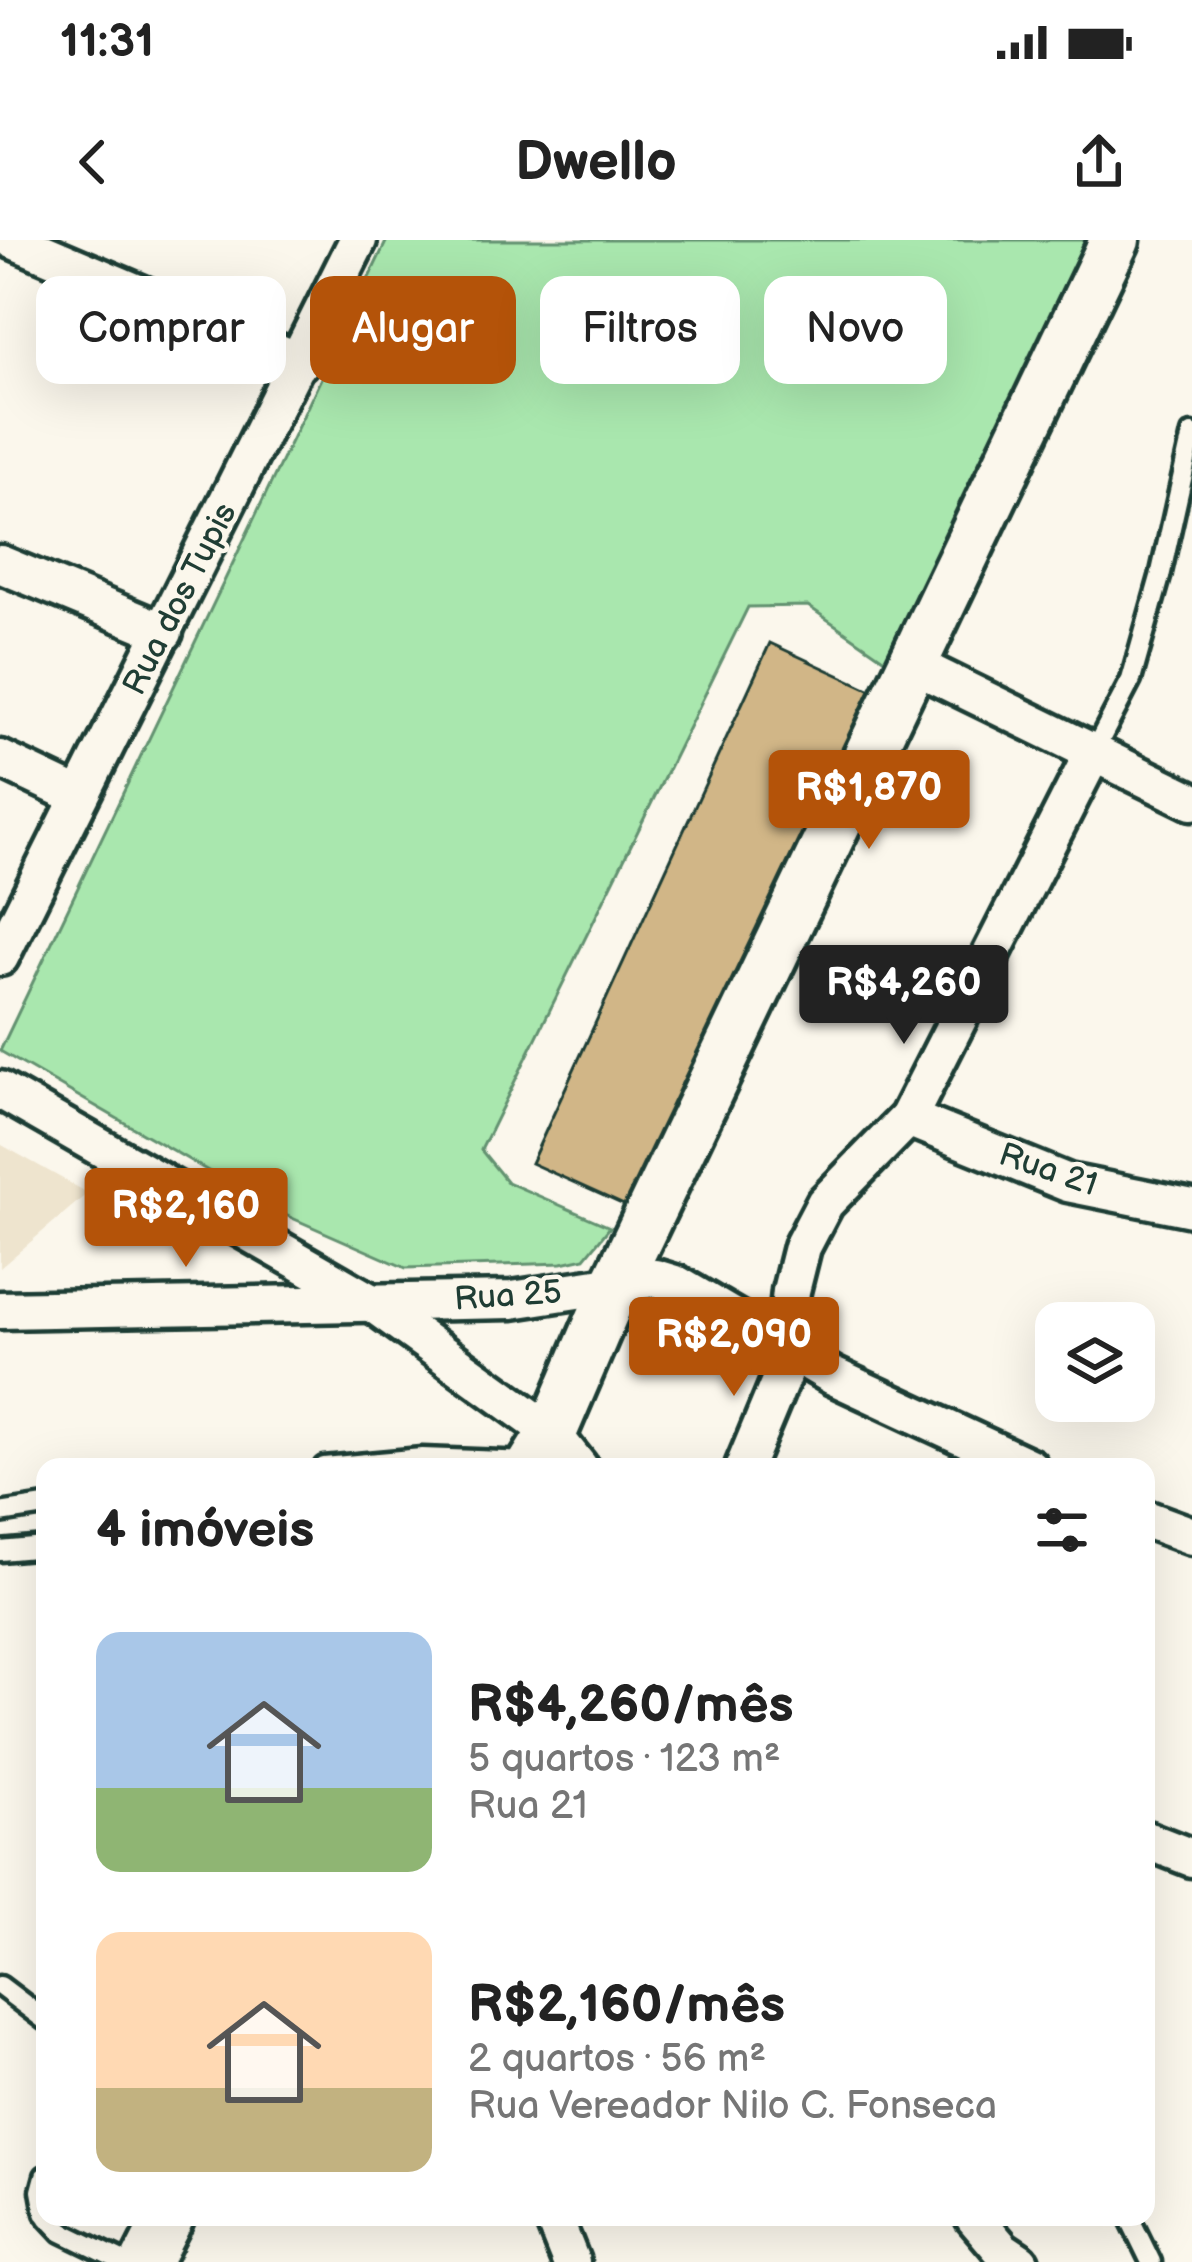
<!DOCTYPE html>
<html lang="pt">
<head>
<meta charset="utf-8">
<style>
  body { margin:0; font-family:"Balsamiq Sans",sans-serif; background:#f6f6f6; color:#222; height:100vh; display:flex; flex-direction:column; font-size:45px; white-space:nowrap }
  * { box-sizing:border-box; margin:0 }
  p { font-size:39px; color:#767676 }
  .icon { flex:none; width:66px; height:66px; fill:none; stroke:currentColor; stroke-width:2; stroke-linecap:round; stroke-linejoin:round }
  .map { position:relative; flex:1; overflow:hidden }
  .side { position:absolute; left:36px; top:1218px; width:1119px; height:768px; display:flex; flex-direction:column; background:#fff; border-radius:24px; box-shadow:0 12px 48px #0002 }
  .side>* { flex:none }
  .banner { position:absolute; left:36px; top:36px; width:1122px; height:108px; display:flex; gap:24px }
  .buttons { position:absolute; left:1035px; top:1062px; display:grid; gap:24px }
  .buttons a { display:grid; place-items:center; width:120px; height:120px; border-radius:24px; background:#fff; box-shadow:0 12px 48px #0002; font-size:60px }
  .price { position:absolute; translate:-50% -102px; padding:0 27px; border-radius:12px; background:#b45309; color:#fff; font-size:39px; line-height:78px; filter:drop-shadow(0 3px 6px #0008) }
  .price::after { content:''; position:absolute; left:50%; top:72px; width:36px; height:27px; margin-left:-18px; background:inherit; clip-path:polygon(0 0,100% 0,50% 100%) }
  .price.active { background:#222; color:#fff }
  ul { padding:0; list-style:none }
  li { display:flex; align-items:center; gap:36px; height:300px; padding:0 60px }
  li span { display:grid; place-items:center; flex:none; width:336px; height:240px; border-radius:24px; color:#555 }
  li>.icon { margin-inline-start:auto }
  span .icon { width:144px; height:144px; fill:#fffc; stroke-width:1 }
  li b { font-size:51px }
  h2 { display:flex; justify-content:space-between; align-items:center; height:144px; padding:0 60px; font-size:51px }
  .chip { padding:0 42px; border-radius:24px; background:#fff; box-shadow:0 12px 48px #0002; font-size:42px; line-height:108px }
  .chip.active { background:#b45309; color:#fff }
  .status { display:flex; justify-content:space-between; align-items:center; height:84px; padding:0 60px; background:#fff; direction:ltr }
  .status svg { height:33px; fill:currentColor }
  header { display:flex; justify-content:space-between; align-items:center; height:156px; padding:0 60px; background:#fff; font-size:54px; font-weight:600 }
  .map>svg:first-child { display:block }
  .built { fill:#eee4ce }
  .green { fill:#a9e7ae; stroke:#649271; stroke-width:3 }
  .building { fill:#d1b687; stroke:#1f3d34; stroke-width:3 }
  .lines { fill:none; stroke-linecap:round; stroke-linejoin:round }
  .service-casing { stroke:#1f3d34; stroke-width:27 }
  .minor-casing { stroke:#1f3d34; stroke-width:45 }
  .secondary-casing { stroke:#1f3d34; stroke-width:57 }
  .service { stroke:#fbf7ec; stroke-width:18 }
  .minor { stroke:#fbf7ec; stroke-width:36 }
  .secondary { stroke:#fbf7ec; stroke-width:48 }
  .labels { text-anchor:middle; dominant-baseline:central; stroke-width:9; stroke-linejoin:round; paint-order:stroke }
  .street-label { font-size:33px; fill:#1f3d34; stroke:#fbf7ec }
</style>
</head>
<body>
<div class="status"><b>11:31</b><svg viewBox="0 0 49 12"><path d="M0 12V9h3v3zM5 12V6h3v6zM10 12V3h3v9zM15 12V0h3v12zM26 1h20v11H26zM47 4h2v5h-2z"/></svg></div>
<header><svg class="icon" aria-label="back" viewBox="0 0 24 24"><path d="M15 5l-7 7 7 7"/></svg>Dwello<svg class="icon" aria-label="share" viewBox="0 0 24 24"><path d="M12 15V3M7 8l5-5 5 5M5 13v7h14v-7"/></svg></header>
<div class="map">
<svg width="1192" height="2022" viewBox="0 0 1192 2022">
  <rect width="100%" height="100%" fill="#fbf7ec"/>
  <filter id="ink" filterUnits="userSpaceOnUse"><feTurbulence type="fractalNoise" baseFrequency=".00833" numOctaves="2"/><feDisplacementMap in="SourceGraphic" scale="24" xChannelSelector="R" yChannelSelector="G"/><feConvolveMatrix kernelMatrix="1 2 1 2 8 2 1 2 1" color-interpolation-filters="sRGB"/></filter>
  <g filter="url(#ink)">
    <path class="built" d="M0 904 88 953 0 1028Z"/>
    <path class="green" d="M387 0H1093L886 420 808 366 748 367 481 910 507 942 610 987 585 1018 562 1023 406 1028 283 974 0 811Z"/>
    <path class="building" d="M770 403 873 451 635 970 531 923Z"/>
    <g class="lines">
      <g class="service-casing">
        <g id="service">
          <path d="M1093 513 1131 440 1160 337 1192 194"/>
          <path d="M324 1227 422 1218 529 1222"/>
          <path d="M0 1273 45 1266"/>
          <path d="M0 1311 45 1307"/>
          <path d="M0 1746 45 1780"/>
          <path d="M45 1936 41 1951 45 1973"/>
          <path d="M48 1977 62 1992 124 2022"/>
          <path d="M1129 1977 1151 2022"/>
        </g>
      </g>
      <g class="minor-casing">
        <g id="minor">
          <path d="M13 0 300 122"/>
          <path d="M0 324 164 392"/>
          <path d="M912 424 1192 561"/>
          <path d="M0 519 78 556"/>
          <path d="M0 717 358 0"/>
          <path d="M0 850 372 1063 552 1193 579 1227"/>
          <path d="M908 878 1068 943 1192 968"/>
          <path d="M0 1070 512 1060 655 1038 678 1045 833 1136 1029 1227"/>
          <path d="M744 1227 782 1136 791 1051 802 1007 825 963 908 878 1093 513"/>
          <path d="M1146 1279 1192 1296"/>
          <path d="M1146 1600 1192 1618"/>
          <path d="M553 1977 571 2022"/>
          <path d="M974 1977 1002 2010 1020 2022"/>
        </g>
      </g>
      <g class="secondary-casing">
        <g id="secondary">
          <path d="M531 1227 552 1193 615 1046 1115 0"/>
          <path d="M146 2022 169 1977"/>
        </g>
      </g>
      <use href="#service" class="service"/>
      <use href="#minor" class="minor"/>
      <use href="#secondary" class="secondary"/>
    </g>
  </g>
  <g class="labels">
    <g class="street-label">
      <text transform="translate(180 359) rotate(-63)">Rua dos Tupis</text>
      <text transform="translate(1048 930) rotate(19)">Rua 21</text>
      <text transform="translate(508 1056) rotate(-4)">Rua 25</text>
    </g>
  </g>
</svg>
<div class="buttons">
<a><svg class="icon" aria-label="layers" viewBox="0 0 24 24"><path d="M12 4l9 5-9 5-9-5zM3 14l9 5 9-5"/></svg></a>
</div>
<b class="price" style="left:869px;top:612px">R$1,870</b>
<b class="price active" style="left:904px;top:807px">R$4,260</b>
<b class="price" style="left:186px;top:1030px">R$2,160</b>
<b class="price" style="left:734px;top:1159px">R$2,090</b>
<div class="banner">
<a class="chip">Comprar</a>
<a class="chip active">Alugar</a>
<a class="chip">Filtros</a>
<a class="chip">Novo</a>
</div>
<section class="side">
<h2>4 imóveis<svg class="icon" aria-label="filters" viewBox="0 0 24 24"><path d="M4 7h16M4 17h16"/><circle cx="9" cy="7" r="2"/><circle cx="15" cy="17" r="2"/></svg></h2>
<ul>
<li><span style="background:linear-gradient(#a9c7e8 65%,#8fb573 0)"><svg class="icon" aria-label="home" viewBox="0 0 24 24"><path d="M3 11l9-7 9 7M6 9v11h12V9"/></svg></span><div><b>R$4,260/mês</b><p>5 quartos · 123 m²</p><p>Rua 21</p></div></li>
<li><span style="background:linear-gradient(#ffd9b3 65%,#c2b280 0)"><svg class="icon" aria-label="home" viewBox="0 0 24 24"><path d="M3 11l9-7 9 7M6 9v11h12V9"/></svg></span><div><b>R$2,160/mês</b><p>2 quartos · 56 m²</p><p>Rua Vereador Nilo C. Fonseca</p></div></li>
</ul>
</section>
</div>
</body>
</html>
